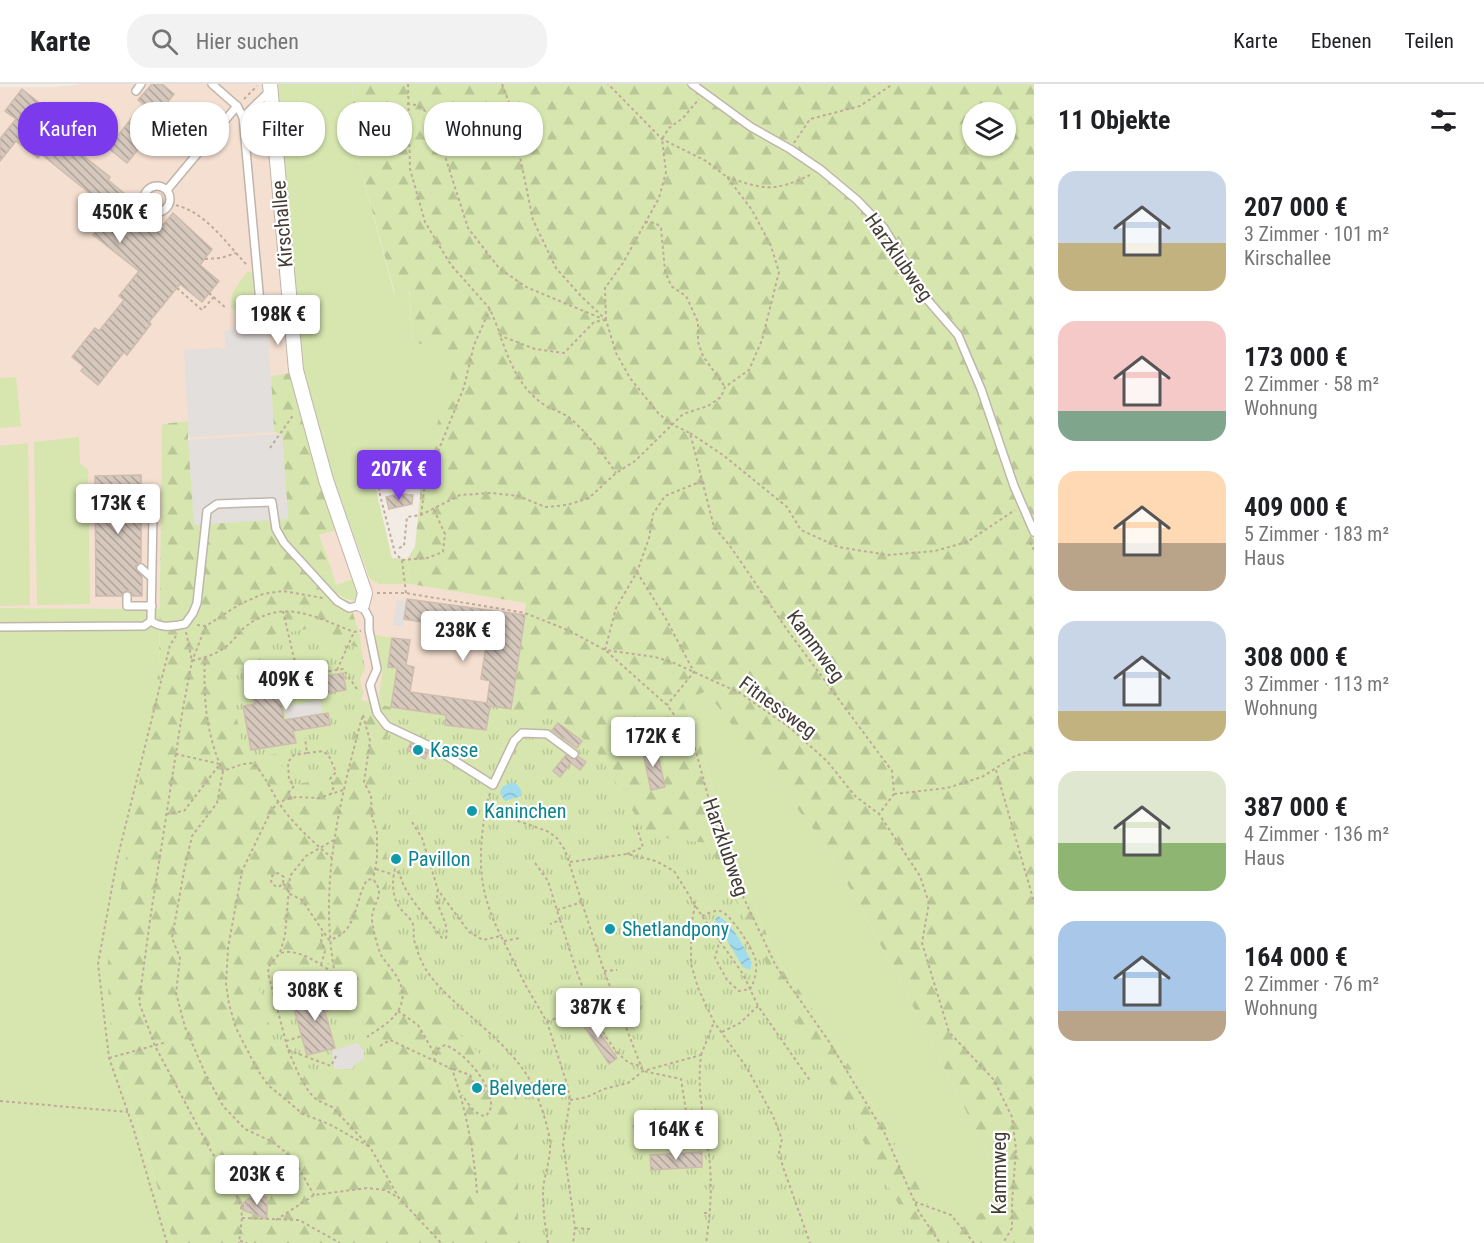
<!DOCTYPE html>
<html lang="de">
<head>
<meta charset="utf-8">
<style>
  body { margin:0; font-family:"Roboto Condensed",sans-serif; background:#f2f2f2; color:#202124; height:100vh; display:flex; flex-direction:column; font-size:22px; white-space:nowrap }
  * { box-sizing:border-box; margin:0 }
  p { font-size:20px; color:#757577 }
  .icon { flex:none; width:33px; height:33px; fill:none; stroke:currentColor; stroke-width:2; stroke-linecap:round; stroke-linejoin:round }
  .map { position:relative; flex:1; overflow:hidden }
  .details { display:flex; flex-direction:column; background:#fff; width:450px }
  .details>* { flex:none }
  .banner { position:absolute; left:18px; top:18px; width:570px; height:54px; display:flex; gap:12px }
  .tools { position:absolute; left:962px; top:18px; display:grid; gap:12px }
  .tools a { display:grid; place-items:center; width:54px; height:54px; border-radius:50%; background:#fff; box-shadow:0 2px 4px #0004; font-size:30px }
  .price { position:absolute; translate:-50% -51px; padding:0 14px; border-radius:6px; background:#fff; color:#222; font-size:20px; line-height:39px; filter:drop-shadow(0 2px 3px #0008) }
  .price::after { content:''; position:absolute; left:50%; top:36px; width:18px; height:14px; margin-left:-9px; background:inherit; clip-path:polygon(0 0,100% 0,50% 100%) }
  .price.on { background:#7c3aed; color:#fff }
  ul { padding:0; list-style:none }
  li { display:flex; align-items:center; gap:18px; height:150px; padding:0 24px }
  li span { display:grid; place-items:center; flex:none; width:168px; height:120px; border-radius:18px; color:#555 }
  li>.icon { margin-inline-start:auto }
  span .icon { width:72px; height:72px; fill:#fffc; stroke-width:1 }
  li b { font-size:26px }
  h2 { display:flex; justify-content:space-between; align-items:center; height:72px; padding:0 24px; font-size:26px }
  .pill { padding:0 21px; border-radius:24px; background:#fff; box-shadow:0 2px 4px #0004; font-size:21px; line-height:54px }
  .pill.on { background:#7c3aed; color:#fff }
  header { display:flex; align-items:center; gap:36px; box-sizing:border-box; height:84px; padding:0 30px; background:#fff; border-bottom:2px solid #e0e0e0 }
  header strong { font-size:28px }
  nav { display:flex; gap:33px; margin-inline-start:auto; font-size:21px }
  .search { width:420px; height:54px; background:#f2f2f2; display:flex; align-items:center; gap:15px; box-sizing:border-box; padding:0 21px; border-radius:24px; color:#757577; font-size:22px }
  main { display:flex; flex:1; min-height:0 }
  .map>svg:first-child { display:block }
  .commercial { fill:#f4dfd0 }
  .grass { fill:#d6e6ae }
  .forest { fill:url(#forest-firs); fill-rule:evenodd }
  .park { fill:url(#park-tufts) }
  .parking { fill:#e3dfdd }
  .water { fill:url(#water-waves) }
  .building { fill:url(#building-back-hatch); stroke:#cebcae; stroke-width:1.5 }
  .lines { fill:none; stroke-linecap:round; stroke-linejoin:round }
  .service-casing { stroke:#c0b5ab; stroke-width:10 }
  .minor-casing { stroke:#c0b5ab; stroke-width:16 }
  .path { stroke:#bfab99; stroke-width:2; stroke-dasharray:3 3; stroke-linecap:butt }
  .service { stroke:#fff; stroke-width:7 }
  .minor { stroke:#fff; stroke-width:14 }
  .culture-dot { fill:#0f9aa8; stroke:#fff; stroke-width:2 }
  .labels { text-anchor:middle; dominant-baseline:central; stroke-width:4.5; stroke-linejoin:round; paint-order:stroke }
  .street-label { font-size:20px; fill:#443b35; stroke:#fff }
  .culture-label { font-size:20px; fill:#0d838f; stroke:#fff; text-anchor:start }
</style>
</head>
<body>
<header>
<strong>Karte</strong>
<div class="search"><svg class="icon" aria-label="search" viewBox="0 0 24 24"><circle cx="10" cy="10" r="6"/><path d="M15 15l6 6"/></svg>Hier suchen</div>
<nav><a>Karte</a><a>Ebenen</a><a>Teilen</a></nav>
</header>
<main>
<div class="map">
<svg width="1034" height="1159" viewBox="0 0 1034 1159">
  <defs>
    <pattern id="forest-firs" width="22" height="20" patternUnits="userSpaceOnUse" patternTransform="scale(1.5)"><rect width="22" height="20" fill="#d6e6ae"/><path d="M5 1l3.5 6h-7zM16 11l3.5 6h-7z" fill="#b9c696"/></pattern>
    <pattern id="park-tufts" width="24" height="20" patternUnits="userSpaceOnUse" patternTransform="scale(1.5)"><rect width="24" height="20" fill="#d6e6ae"/><path d="M3 7l-1-3M5 7V3M7 7l1-3M15 17l-1-3M17 17v-4M19 17l1-3" fill="none" stroke="#b9c696"/></pattern>
    <pattern id="water-waves" width="16" height="10" patternUnits="userSpaceOnUse" patternTransform="scale(1.5)"><rect width="16" height="10" fill="#a1dbee"/><path d="M0 5q4-4 8 0t8 0" fill="none" stroke="#8cbdcd"/></pattern>
    <pattern id="building-back-hatch" width="6" height="6" patternUnits="userSpaceOnUse" patternTransform="scale(1.5)"><rect width="6" height="6" fill="#d6c8bd"/><path d="M-1 5l2 2M0 0l6 6M5-1l2 2" fill="none" stroke="#afa49a"/></pattern>
  </defs>
  <rect width="100%" height="100%" fill="#f2ece5"/>
  <path class="commercial" d="M82 0H278L303 284 333 394 370 495 379 500H410L526 519 512 626 487 638 391 623 342 692 360 551 349 517 356 516 353 495 336 501 319 451 336 446 282 350 288 435 194 441 189 337 162 340 160 525 0 524V3H57Z"/>
  <g class="grass">
    <path d="M278 0H352L357 71 394 209 409 207 413 258 459 268 425 383 379 378 377 381 375 401 392 474 407 475 410 500H379L370 495 333 394 303 284Z"/>
    <path d="M248 187 252 189 254 217 240 228 231 224 232 211 234 206Z"/>
    <path d="M16 293 21 342 0 344V294Z"/>
    <path d="M79 353 80 379 88 386 90 520 37 521 34 358Z"/>
    <path d="M28 359 30 521 0 522V362Z"/>
    <path d="M332 487 336 501 353 495 359 512 356 516C340 518 329 501 319 490Z"/>
    <path d="M0 524 160 525 159 585 114 969 139 1042 169 1141 172 1159H0Z"/>
    <path d="M376 551 392 554 397 591 389 632C372 617 383 604 382 586 381 574 375 563 376 551Z"/>
    <path d="M706 606 823 758 859 820 920 936 992 1078V1124L942 1147 890 1050 833 954 780 879 744 800 719 729 699 655 683 618Z"/>
  </g>
  <path class="forest" d="M352 0H1034V1159H172L169 1141 139 1042 114 969 111 951 107 884 159 585 162 340 189 337 188 356 288 435 282 350 274 348 271 292 291 289 336 446 319 451 332 487 320 490 340 513 349 517 360 551 361 564 339 559 312 545 257 584 229 590 280 669 342 692 361 616 391 623 487 638 490 622 512 625 526 519 410 500 407 475 415 463 422 392 458 269 413 258 409 207 395 210 357 71ZM972 28H1005V62H972ZM706 607 823 758 859 820 920 936 992 1078V1124L942 1146 890 1050 833 954 780 879 744 800 719 729 699 655 683 618Z"/>
  <g class="park">
    <path d="M312 544 339 559 361 564 365 584 360 595 363 609 342 692 286 702 279 669 245 675 228 590 257 584 261 553Z"/>
    <path d="M490 622 512 626 548 627 594 663 648 752 708 759 777 902 920 1159H525L518 1139V1022L516 1013 494 984 458 949 416 902 386 825 387 783 383 691 391 623 487 638Z"/>
    <path d="M325 878 349 887 370 964 359 993 324 992 276 966 257 897Z"/>
  </g>
  <g class="parking">
    <path d="M266 222 274 348 189 353 184 266 217 264 226 266 224 249Z"/>
    <path d="M282 350 288 435 194 441 188 356Z"/>
    <path d="M397 516 407 517 403 543 393 541Z"/>
    <path d="M320 616 323 630 287 636 285 623Z"/>
    <path d="M357 959 364 966V976L355 979 353 985H335L331 967Z"/>
  </g>
  <g class="water">
    <path d="M512 698C519 701 521 704 522 712L505 717 500 709 502 703Z"/>
    <path d="M718 832C732 838 745 865 752 879L750 886 743 883 715 836Z"/>
  </g>
  <g class="building">
    <path d="M152 0H162L174 10 158 30 163 35 127 79 108 64 143 20 138 16Z"/>
    <path d="M22 5 42 21 30 36 55 56 58 52 110 93 108 96 163 141 173 129 212 165 200 181 219 197 202 218 180 200 149 238 151 240 127 271 124 268 98 301 81 287 84 283 72 273 95 244 99 247 124 216 119 212 139 187 93 151 108 133 88 118 93 112 41 70 38 74 16 57 0 77V55L16 35 5 27Z"/>
    <path d="M141 391V423L136 426 135 430 141 435V478L137 480 135 483 142 492V512H133L130 507 126 506 121 512H96L95 392Z"/>
    <path d="M399 410 413 411 412 420 389 425 386 413Z"/>
    <path d="M407 515 525 531 511 625 490 622 486 646 445 641 446 631 391 623 397 584 388 583 392 554 410 556 406 581 414 583 410 608 487 619 490 597 481 595 488 548 404 535Z"/>
    <path d="M343 589 346 606 281 617 284 636 328 629 330 641 293 647 296 659 251 666 243 622 255 620 252 605Z"/>
    <path d="M558 639 582 657 577 664 552 646Z"/>
    <path d="M411 659 428 668 425 675 407 666Z"/>
    <path d="M656 661 665 703 651 706 642 664Z"/>
    <path d="M566 671 573 675 579 673 586 678 580 686 571 679 560 693 553 687Z"/>
    <path d="M336 909 339 919 326 922 328 927 325 928 335 964 307 971 292 918 323 910 324 913Z"/>
    <path d="M587 930 617 974 609 980 579 935Z"/>
    <path d="M474 998 482 999 485 1007 477 1010 473 1009 471 1002Z"/>
    <path d="M702 1068V1083L651 1086 650 1071Z"/>
    <path d="M256 1109 267 1114V1135L243 1126V1119Z"/>
  </g>
  <g class="lines">
    <g class="service-casing">
      <g id="service">
        <path d="M212 0 237 22"/>
        <path d="M692 0 751 43 790 65 821 86 857 116 884 144 903 175 918 205 958 251 981 305 1014 402 1034 448"/>
        <path d="M136 7 141 0"/>
        <circle cx="157" cy="115" r="13"/>
        <path d="M167 106 237 22 243 33"/>
        <path d="M260 219 243 33 270 7"/>
        <path d="M141 429H153L151 537"/>
        <path d="M141 484 151 493"/>
        <path d="M127 512V522H152"/>
        <path d="M151 537C162 545 172 542 185 540L193 529 197 519 207 427 217 420 272 418 276 445 284 459 337 517 349 524 362 521 369 534V546L377 585 370 601 377 629 387 642 436 665 493 701 514 657 522 649 547 650 574 670"/>
        <path d="M0 543 144 542 151 537"/>
      </g>
    </g>
    <g class="minor-casing">
      <path id="minor" d="M270 0 296 286 326 396 365 509 362 521"/>
    </g>
    <g class="path">
      <path d="M408 0 410 85 425 138 451 181 490 225 501 252 535 265 564 269 594 238 606 236"/>
      <path d="M502 0 519 45 518 63 533 136 556 184 580 211 606 236 616 269 630 294 658 329 671 340 690 349 714 443 730 462 788 547 892 687 894 710 879 730"/>
      <path d="M244 15 257 2"/>
      <path d="M407 20 417 21 429 30 444 69 468 144 499 184 526 203 603 235"/>
      <path d="M794 59 810 35 860 22 893 0"/>
      <path d="M727 93C765 106 774 108 810 91"/>
      <path d="M170 120C204 125 224 157 246 180"/>
      <path d="M151 131 152 128"/>
      <path d="M645 138 656 139 661 144 665 187 671 202 686 212 698 238V258L703 272 725 303"/>
      <path d="M205 175 221 174 236 169"/>
      <path d="M177 204 202 226 214 213"/>
      <path d="M209 209 226 224"/>
      <path d="M606 236 605 204 623 179 659 114 666 88 662 55 669 44 683 34 699 15"/>
      <path d="M501 254C510 279 520 304 543 320 552 326 563 328 571 335 589 351 603 370 616 389"/>
      <path d="M690 349 723 371 787 423 801 446 838 463 888 471 935 467 967 458 1015 426"/>
      <path d="M270 364 294 330"/>
      <path d="M702 397 665 412 653 430 649 454 637 488 616 524 605 566 655 573 672 578 740 609 789 643 827 677 855 712 879 730 920 792 929 819 922 859 949 948 994 996 1012 1033 1016 1065 1012 1119V1144L1003 1159"/>
      <path d="M421 431 425 400 464 303 474 261 490 225"/>
      <path d="M1030 458 1034 466"/>
      <path d="M399 464 404 462 407 433 421 431 460 411 491 409 519 412 545 423 567 421 589 414 616 389 635 377 683 330 708 322 721 313 725 303 749 286 762 256 779 188 771 162 752 126 727 93 706 77 662 55 608 0"/>
      <path d="M402 476 427 474 443 468 445 450 434 426"/>
      <path d="M637 488 666 535 694 588 667 621"/>
      <path d="M377 509H406L525 529 570 547 605 566 667 621 693 657 713 730 738 802 776 882 828 956 885 1050 919 1128 940 1159"/>
      <path d="M406 509 402 476 395 469 379 407C380 400 381 397 388 394L425 400"/>
      <path d="M283 527 299 596"/>
      <path d="M197 541 206 542 240 520 263 510 283 507 323 514"/>
      <path d="M206 542 192 577 183 624 150 836 139 918 155 962 211 1067 230 1097 241 1122 242 1134 239 1159"/>
      <path d="M186 548 192 577C205 573 219 570 229 560 235 555 239 548 245 543 283 513 315 533 354 548L361 547"/>
      <path d="M205 573C203 612 206 651 223 687L243 680 253 679C265 691 270 705 279 719 293 740 313 758 332 774"/>
      <path d="M337 586 354 548"/>
      <path d="M299 592 343 585 357 605"/>
      <path d="M363 631 370 657 364 698 371 712 372 733 377 748V775L373 795"/>
      <path d="M307 669 323 667 329 672 336 688 330 695 334 702 331 710"/>
      <path d="M996 686 1034 818"/>
      <path d="M223 687 217 719 192 752 184 787 172 854 180 874 176 909 185 943 205 989 223 1022 245 1045 273 1058 284 1067 298 1083 314 1111"/>
      <path d="M343 706 319 714 296 713 278 718 271 727 242 787 228 864 226 900 229 920 236 944 257 985 268 1001 303 1030 329 1040 370 1063"/>
      <path d="M490 709 486 721 518 737 547 747 556 753 565 766 604 887 643 987 681 995 691 1059"/>
      <path d="M894 710 947 704 982 693 1015 672 1034 666"/>
      <path d="M291 715 289 708 294 702 289 696 288 678 294 671 307 669 305 654"/>
      <path d="M486 722C478 773 477 805 501 852"/>
      <path d="M166 730 184 727 220 680 176 670"/>
      <path d="M412 738 422 754 438 806"/>
      <path d="M334 756 306 772 290 792 285 851 280 869 269 882 268 889 288 966 299 991 309 1008 317 1016 332 1023 370 1063 399 1114 441 1159"/>
      <path d="M627 770 643 763 636 741"/>
      <path d="M570 778 627 770 656 777 674 787 702 832 743 890 758 922 811 998"/>
      <path d="M535 779 548 797 560 836 550 840"/>
      <path d="M376 785 394 791"/>
      <path d="M283 799 284 793 278 789 272 792 271 797 273 801 279 803 283 799 290 810 302 816 329 856C358 849 354 817 367 796L373 795C387 812 372 818 372 835 372 842 378 865 381 871 390 885 406 898 402 917 398 935 381 943 367 953"/>
      <path d="M695 821 691 843V880L698 904 714 938 747 984 773 1032 782 1055 779 1068 783 1083 810 1159"/>
      <path d="M557 826 582 818"/>
      <path d="M702 832C707 830 714 826 720 827 731 830 753 865 756 877 757 885 755 898 750 905L739 907 727 896 715 874 720 855"/>
      <path d="M560 836C573 875 594 953 628 978 631 980 636 981 641 982"/>
      <path d="M504 857 520 854"/>
      <path d="M281 869C300 864 319 880 335 890"/>
      <path d="M321 881 325 867 321 856 323 847"/>
      <path d="M604 887 617 886"/>
      <path d="M335 890C318 802 340 715 363 630"/>
      <path d="M336 910 338 918 335 919 333 911Z"/>
      <path d="M338 914 350 911"/>
      <path d="M325 917 334 915"/>
      <path d="M398 927 418 941 434 969"/>
      <path d="M547 938 589 920"/>
      <path d="M722 948 740 939 758 922"/>
      <path d="M286 957 302 952"/>
      <path d="M380 962 390 956 452 985C466 1025 474 1067 477 1109"/>
      <path d="M288 966 331 982 337 970"/>
      <path d="M701 971 714 938"/>
      <path d="M109 974 167 958"/>
      <path d="M434 977 438 965 445 961C464 968 490 998 491 1019 492 1024 489 1028 486 1032 475 1032 468 1019 462 1011"/>
      <path d="M453 985 470 991 474 999"/>
      <path d="M570 1016 587 1013 604 1005 628 999 643 987 701 971C696 1010 706 1042 710 1081 712 1108 710 1133 706 1159"/>
      <path d="M0 1017 128 1028"/>
      <path d="M653 1060 707 1058"/>
      <path d="M915 1118 951 1131 974 1159"/>
      <path d="M241 1122 253 1121"/>
      <path d="M704 1129H710"/>
      <path d="M242 1134 299 1136 340 1159"/>
      <path d="M276 1136 314 1111 367 1104 385 1106 399 1114"/>
      <path d="M575 1144 590 1145"/>
      <path d="M240 1157 247 1159"/>
      <path d="M167 1159 133 1043 109 974 98 880 117 776 170 561 176 552"/>
      <path d="M548 1159C545 1143 543 1125 543 1109 543 1093 551 1076 550 1060 549 1044 542 1026 537 1011 516 958 461 933 428 889 422 880 417 867 414 856 413 850 415 844 412 838 408 831 401 827 398 821 392 810 392 796 395 785 401 790 401 796 404 802 414 821 430 837 442 854H446C450 835 433 824 438 806L469 848 483 856 501 852 526 902 547 938 567 1000 570 1016 563 1060 572 1122 575 1144 573 1159"/>
    </g>
    <use href="#service" class="service"/>
    <use href="#minor" class="minor"/>
  </g>
  <g class="culture-dot">
    <circle cx="418" cy="666" r="6"/>
    <circle cx="472" cy="727" r="6"/>
    <circle cx="396" cy="775" r="6"/>
    <circle cx="610" cy="845" r="6"/>
    <circle cx="477" cy="1004" r="6"/>
  </g>
  <g class="labels">
    <g class="street-label">
      <text transform="translate(282 140) rotate(-95)">Kirschallee</text>
      <text transform="translate(899 173) rotate(55)">Harzklubweg</text>
      <text transform="translate(816 562) rotate(54)">Kammweg</text>
      <text transform="translate(778 623) rotate(36)">Fitnessweg</text>
      <text transform="translate(726 763) rotate(71)">Harzklubweg</text>
      <text transform="translate(999 1089) rotate(-90)">Kammweg</text>
    </g>
    <g class="culture-label">
      <text x="430" y="666">Kasse</text>
      <text x="484" y="727">Kaninchen</text>
      <text x="408" y="775">Pavillon</text>
      <text x="622" y="845">Shetlandpony</text>
      <text x="489" y="1004">Belvedere</text>
    </g>
  </g>
</svg>
<div class="tools">
<a><svg class="icon" aria-label="layers" viewBox="0 0 24 24"><path d="M12 4l9 5-9 5-9-5zM3 14l9 5 9-5"/></svg></a>
</div>
<b class="price" style="left:120px;top:160px">450K €</b>
<b class="price" style="left:278px;top:262px">198K €</b>
<b class="price on" style="left:399px;top:417px">207K €</b>
<b class="price" style="left:118px;top:451px">173K €</b>
<b class="price" style="left:463px;top:578px">238K €</b>
<b class="price" style="left:286px;top:627px">409K €</b>
<b class="price" style="left:653px;top:684px">172K €</b>
<b class="price" style="left:315px;top:938px">308K €</b>
<b class="price" style="left:598px;top:955px">387K €</b>
<b class="price" style="left:676px;top:1077px">164K €</b>
<b class="price" style="left:257px;top:1122px">203K €</b>
<div class="banner">
<a class="pill on">Kaufen</a>
<a class="pill">Mieten</a>
<a class="pill">Filter</a>
<a class="pill">Neu</a>
<a class="pill">Wohnung</a>
</div>
</div>
<section class="details">
<h2>11 Objekte<svg class="icon" aria-label="filters" viewBox="0 0 24 24"><path d="M4 7h16M4 17h16"/><circle cx="9" cy="7" r="2"/><circle cx="15" cy="17" r="2"/></svg></h2>
<ul>
<li><span style="background:linear-gradient(#c9d6e8 60%,#c2b280 0)"><svg class="icon" aria-label="home" viewBox="0 0 24 24"><path d="M3 11l9-7 9 7M6 9v11h12V9"/></svg></span><div><b>207 000 €</b><p>3 Zimmer · 101 m²</p><p>Kirschallee</p></div></li>
<li><span style="background:linear-gradient(#f6c9c9 75%,#7fa58c 0)"><svg class="icon" aria-label="home" viewBox="0 0 24 24"><path d="M3 11l9-7 9 7M6 9v11h12V9"/></svg></span><div><b>173 000 €</b><p>2 Zimmer · 58 m²</p><p>Wohnung</p></div></li>
<li><span style="background:linear-gradient(#ffd9b3 60%,#b9a48a 0)"><svg class="icon" aria-label="home" viewBox="0 0 24 24"><path d="M3 11l9-7 9 7M6 9v11h12V9"/></svg></span><div><b>409 000 €</b><p>5 Zimmer · 183 m²</p><p>Haus</p></div></li>
<li><span style="background:linear-gradient(#c9d6e8 75%,#c2b280 0)"><svg class="icon" aria-label="home" viewBox="0 0 24 24"><path d="M3 11l9-7 9 7M6 9v11h12V9"/></svg></span><div><b>308 000 €</b><p>3 Zimmer · 113 m²</p><p>Wohnung</p></div></li>
<li><span style="background:linear-gradient(#dfe7d0 60%,#8fb573 0)"><svg class="icon" aria-label="home" viewBox="0 0 24 24"><path d="M3 11l9-7 9 7M6 9v11h12V9"/></svg></span><div><b>387 000 €</b><p>4 Zimmer · 136 m²</p><p>Haus</p></div></li>
<li><span style="background:linear-gradient(#a9c7e8 75%,#b9a48a 0)"><svg class="icon" aria-label="home" viewBox="0 0 24 24"><path d="M3 11l9-7 9 7M6 9v11h12V9"/></svg></span><div><b>164 000 €</b><p>2 Zimmer · 76 m²</p><p>Wohnung</p></div></li>
</ul>
</section>
</main>
</body>
</html>
